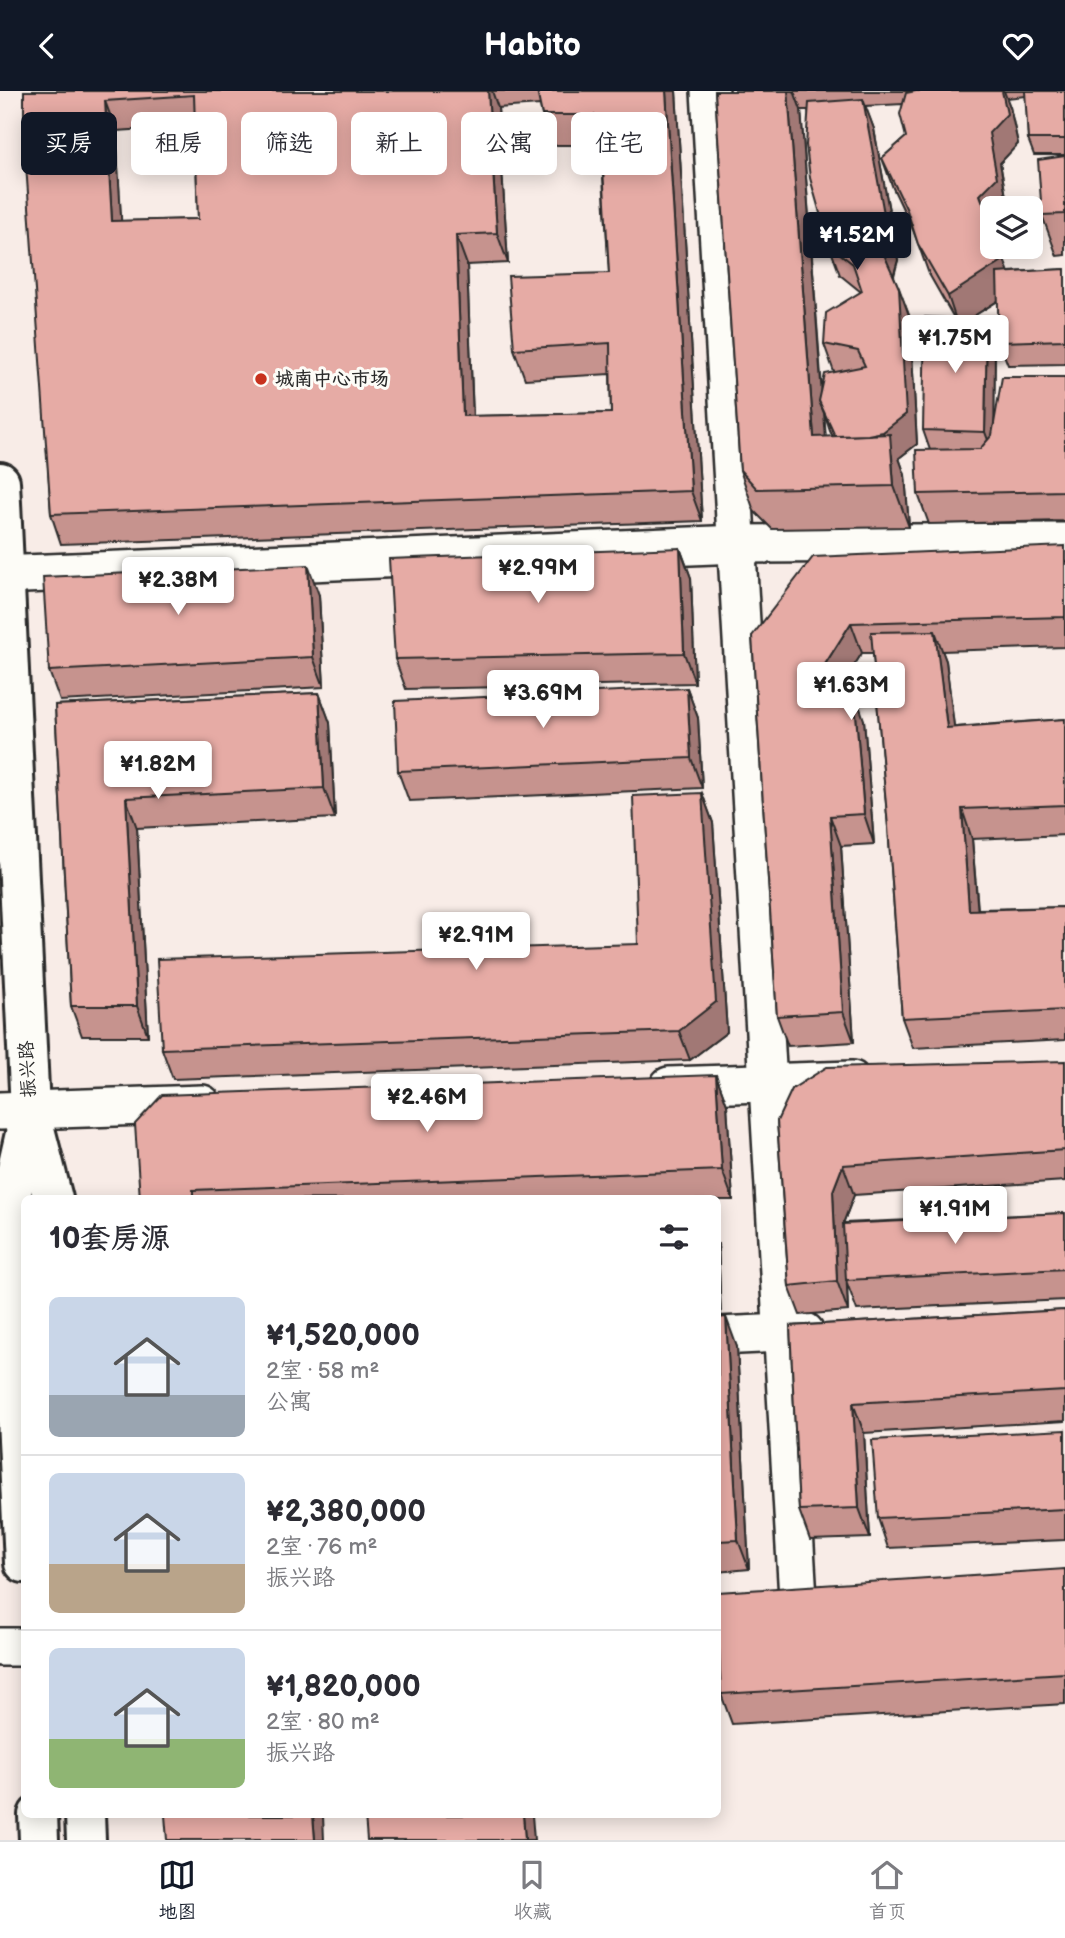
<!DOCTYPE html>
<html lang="zh">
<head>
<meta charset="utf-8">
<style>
  body { margin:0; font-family:"Balsamiq Sans","LXGW WenKai TC",sans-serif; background:#f7f7f7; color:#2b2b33; height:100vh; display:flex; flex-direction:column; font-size:26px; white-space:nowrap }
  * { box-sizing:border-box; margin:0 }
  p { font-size:23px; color:#7c7c81 }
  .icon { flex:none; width:38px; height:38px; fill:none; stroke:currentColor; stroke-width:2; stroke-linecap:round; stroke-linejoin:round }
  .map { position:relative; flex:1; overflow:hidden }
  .panel { position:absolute; left:21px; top:1104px; width:700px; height:623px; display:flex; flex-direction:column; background:#fff; border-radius:10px; box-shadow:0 4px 18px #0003 }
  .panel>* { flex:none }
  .top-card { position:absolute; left:21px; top:21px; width:700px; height:63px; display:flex; gap:14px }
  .controls { position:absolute; left:980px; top:105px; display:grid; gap:14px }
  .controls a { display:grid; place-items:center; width:63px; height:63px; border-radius:10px; background:#fff; box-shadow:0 4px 18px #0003; font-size:35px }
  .price { position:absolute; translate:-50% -60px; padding:0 16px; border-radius:7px; background:#fff; color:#222; font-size:23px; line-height:46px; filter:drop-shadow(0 2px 4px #0008) }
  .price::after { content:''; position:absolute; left:50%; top:42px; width:21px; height:16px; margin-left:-10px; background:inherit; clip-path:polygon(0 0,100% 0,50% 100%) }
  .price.active { background:#111827; color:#fff }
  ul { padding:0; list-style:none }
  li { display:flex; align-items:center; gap:21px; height:175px; padding:0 28px }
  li+li { border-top:2px solid #e1e1e2 }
  li span { display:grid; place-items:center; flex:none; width:196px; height:140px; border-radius:10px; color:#555 }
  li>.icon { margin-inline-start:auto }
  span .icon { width:84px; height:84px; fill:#fffc; stroke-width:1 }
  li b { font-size:30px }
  h2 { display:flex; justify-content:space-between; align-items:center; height:84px; padding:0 28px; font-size:30px }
  .pill { padding:0 24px; border-radius:10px; background:#fff; box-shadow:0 4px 18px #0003; font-size:24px; line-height:63px }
  .pill.active { background:#111827; color:#fff }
  header { display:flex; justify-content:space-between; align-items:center; height:91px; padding:0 28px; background:#111827; color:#fff; font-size:32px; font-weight:600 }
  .dock { display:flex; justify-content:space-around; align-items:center; height:98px; border-top:2px solid #e1e1e2; background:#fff; font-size:19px; color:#7c7c81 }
  .dock a { display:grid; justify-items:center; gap:4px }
  .dock .active { color:#111827 }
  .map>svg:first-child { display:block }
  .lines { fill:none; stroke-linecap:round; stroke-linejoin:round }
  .minor-casing { stroke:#2b2b2b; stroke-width:42 }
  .major-casing { stroke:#2b2b2b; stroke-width:44 }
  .minor { stroke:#fdfcf7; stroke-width:37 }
  .major { stroke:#fdfcf7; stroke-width:38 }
  .wall { fill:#c6938e; stroke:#2b2b2b; stroke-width:2; fill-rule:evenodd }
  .shaded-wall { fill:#a17874; stroke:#2b2b2b; stroke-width:2 }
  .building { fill:#e6aba5; stroke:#2b2b2b; stroke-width:2; fill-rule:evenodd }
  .poi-dot { fill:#c8321e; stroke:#fdfcf7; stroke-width:2.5 }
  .labels { text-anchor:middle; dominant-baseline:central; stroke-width:6; stroke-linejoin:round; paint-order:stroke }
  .poi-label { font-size:19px; font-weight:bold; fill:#2b2b2b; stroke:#fdfcf7; text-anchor:start }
  .street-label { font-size:19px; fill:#2b2b2b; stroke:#fdfcf7 }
</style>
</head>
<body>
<header><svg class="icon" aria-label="back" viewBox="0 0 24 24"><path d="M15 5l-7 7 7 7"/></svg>Habito<svg class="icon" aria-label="heart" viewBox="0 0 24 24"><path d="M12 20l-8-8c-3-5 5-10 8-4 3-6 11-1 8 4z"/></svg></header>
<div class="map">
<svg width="1065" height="1749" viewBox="0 0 1065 1749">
  <rect width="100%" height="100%" fill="#f8ece7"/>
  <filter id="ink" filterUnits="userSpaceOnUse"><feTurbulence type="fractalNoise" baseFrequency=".0143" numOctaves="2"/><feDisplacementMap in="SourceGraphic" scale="14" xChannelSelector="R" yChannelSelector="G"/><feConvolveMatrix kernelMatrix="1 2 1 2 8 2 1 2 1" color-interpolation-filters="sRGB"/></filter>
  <g filter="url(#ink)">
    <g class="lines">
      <g class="minor-casing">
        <g id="minor">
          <path d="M710 0 798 1507"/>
          <path d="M0 484 738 453 1065 451"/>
          <path d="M669 995 852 989"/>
          <path d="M0 1020 202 1013"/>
          <path d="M718 1245 805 1241"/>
          <path d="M0 1556H24"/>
        </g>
      </g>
      <g class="major-casing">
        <g id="major">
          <path d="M0 391 30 1019 53 1108"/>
          <path d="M24 1472 7 1122 29 1025"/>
          <path d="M38 1724 39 1749"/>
          <path d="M85 1724 86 1749"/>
        </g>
      </g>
      <use href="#minor" class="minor"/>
      <use href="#major" class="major"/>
    </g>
    <g class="wall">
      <path d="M24 0H676L702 430 61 453 51 423ZM540 14 542 24 553 54H601L609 182 514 258 525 288 610 283 611 322 473 325 467 174 508 172 498 17ZM195 35 198 128 121 130 116 40Z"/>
      <path d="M715 0H1065V64H1034L1028 48 1026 5 1006 7 1010 16 1018 53 1000 72 1008 117H992L991 134 992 156H999L1008 181 1065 178V273L1008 274 999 251 998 210 969 228 995 252 994 332 1065 286V430L929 433 918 403 930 359 923 339 954 227 929 183 913 139 893 97 882 67 906 46 903 13 865 15 874 38 898 169 894 185 910 227 917 353 899 367 905 384 909 436 772 438 754 420 740 379ZM801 19H808L829 154 840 184 861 201 824 253 834 281 822 299ZM824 322 830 340 833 346H825Z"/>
      <path d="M1065 65V164L1057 165 1042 124Z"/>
      <path d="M1065 455V556L942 560 946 570 954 636 1065 628V744L972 748 978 818 1065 816V949L913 957 902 927 888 736 873 562H862L838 600 864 629 874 753 841 755 854 951 788 955 777 925 752 545Z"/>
      <path d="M680 457 691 487 695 592 406 598 395 568Z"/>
      <path d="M319 504 324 596 60 610 49 580Z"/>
      <path d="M687 597 698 627 702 697 409 710 398 680Z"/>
      <path d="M319 602 330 632 335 727 137 737 148 945H82L71 915 55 614Z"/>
      <path d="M702 702 713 732 727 941 690 969 173 988 162 958 638 853Z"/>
      <path d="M1065 970V1090L854 1104 844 1130V1132L1065 1122V1209L857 1219 847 1192 848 1220 800 1224 789 1195 777 1030Z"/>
      <path d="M716 984 727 1014 733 1109 140 1108Z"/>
      <path d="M718 1152 721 1227 737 1256 749 1478 718 1481Z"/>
      <path d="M1065 1219V1330L864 1342 870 1447 810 1449 799 1419 790 1235Z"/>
      <path d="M1065 1339V1449L888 1457 878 1427Z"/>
      <path d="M1065 1478V1613L732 1633 721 1603Z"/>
    </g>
    <g class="shaded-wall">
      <path d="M488 0H492L498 17 508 172 497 142Z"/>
      <path d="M666 0H676L702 430 691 400Z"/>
      <path d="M788 0H794L801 19 823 319 819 310 824 322 829 387 814 346Z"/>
      <path d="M1002 0H1004L1010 16 1018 53 1000 72 1008 117H992V133L991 134 980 104 989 42Z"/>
      <path d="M863 8 874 38 898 169 892 189 882 159Z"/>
      <path d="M105 10 116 40 123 160 112 130Z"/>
      <path d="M456 144 467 174 474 355 463 325Z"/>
      <path d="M999 156 1008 179 1013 200 958 235 948 205Z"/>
      <path d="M899 197 910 227 917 353 899 367 905 384 909 436 894 395 892 365 883 341Z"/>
      <path d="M987 229 995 252 994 365 985 341Z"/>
      <path d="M680 457 691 487 695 592 684 562Z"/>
      <path d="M308 474 319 504 324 596 313 566Z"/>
      <path d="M851 532 862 562 828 616 817 586Z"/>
      <path d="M935 540 946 570 958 667 947 637Z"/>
      <path d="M687 597 698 627 702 697 691 667Z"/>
      <path d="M854 599 864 629 874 753 864 723Z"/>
      <path d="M319 602 330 632 335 727 324 697Z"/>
      <path d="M702 702 713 732 727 941 690 969 679 940Z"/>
      <path d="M126 707 137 737 148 945 137 915Z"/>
      <path d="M962 718 972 748 980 849 969 819Z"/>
      <path d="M830 725 841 755 854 951 843 921Z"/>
      <path d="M716 984 727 1014 733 1109 722 1079Z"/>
      <path d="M843 1074 854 1104 844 1130 848 1220 837 1190 833 1100Z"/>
      <path d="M718 1152 721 1231 718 1221Z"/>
      <path d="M726 1226 737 1256 749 1478 738 1449Z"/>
      <path d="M853 1312 864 1342 870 1447 859 1417Z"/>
      <path d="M313 1724H323L324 1749H315Z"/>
      <path d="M523 1724H532L534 1749H525Z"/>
    </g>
    <g class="building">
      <path d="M24 0H488L497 142 456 144 463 325 611 322 610 252 514 258 508 185 609 182 600 24H542L537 0H666L691 400 51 423 24 46ZM194 4 198 128 112 130 105 10Z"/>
      <path d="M715 0H788L814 346 890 343 894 395 757 398 740 379Z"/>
      <path d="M916 0H1002L1007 23 989 42 997 87 980 104 992 136V156H999L1002 170 948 205 918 153 907 119 882 67 906 46 900 23 906 2Z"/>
      <path d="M1025 0H1065V48H1028Z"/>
      <path d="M863 8 887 139 882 159 899 197 906 323 883 341 868 344 835 345 819 310 825 283 865 275 858 260 824 253 826 222 862 200 853 173 829 154 810 87 806 54 809 12Z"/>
      <path d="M1065 65V123L1042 124 1038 69Z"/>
      <path d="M1065 178V249L999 251 997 182Z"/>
      <path d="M925 226 987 229 985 341 923 339Z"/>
      <path d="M1002 286H1065V400L918 403 916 359 980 358 992 344Z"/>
      <path d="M1065 455V526L851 532 817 586 828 601 854 599 864 723 830 725 843 921 777 925 752 545 813 466Z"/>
      <path d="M680 457 684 562 395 568 389 468Z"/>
      <path d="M308 474 313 566 49 580 43 486Z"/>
      <path d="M935 540 947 637 1065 628V714L962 718 969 819 1065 816V919L902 927 888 736 871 541Z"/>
      <path d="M687 597 691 667 398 680 395 610Z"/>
      <path d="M319 602 324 697 126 707 137 915H71L55 614Z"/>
      <path d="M702 702 716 911 679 940 162 958 157 868 638 853 633 705Z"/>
      <path d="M1065 970V1059L843 1074 833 1100 837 1190 789 1195 777 1030 792 998 827 976Z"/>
      <path d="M716 984 722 1079 193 1099V1108H140L135 1033 162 1004Z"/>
      <path d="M1065 1122V1178L846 1189 843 1133Z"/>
      <path d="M1065 1219V1300L853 1312 859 1417 799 1419 790 1235Z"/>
      <path d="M726 1226 738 1449 718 1450V1227Z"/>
      <path d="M1065 1339V1418L878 1427 872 1349Z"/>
      <path d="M1065 1478V1582L721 1603 718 1533V1501Z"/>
      <path d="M165 1724H313L315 1749H167Z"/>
      <path d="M365 1724H523L525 1749H367Z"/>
    </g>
  </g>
  <circle class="poi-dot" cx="261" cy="288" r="7"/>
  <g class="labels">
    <g class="poi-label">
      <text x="275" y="288">城南中心市场</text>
    </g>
    <g class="street-label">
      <text transform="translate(28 978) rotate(-93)">振兴路</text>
    </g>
  </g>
</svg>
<div class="controls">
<a><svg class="icon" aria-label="layers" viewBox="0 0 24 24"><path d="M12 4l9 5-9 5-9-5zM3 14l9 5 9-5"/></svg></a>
</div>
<b class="price active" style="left:857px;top:181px">¥1.52M</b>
<b class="price" style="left:955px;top:284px">¥1.75M</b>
<b class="price" style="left:538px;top:514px">¥2.99M</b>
<b class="price" style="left:178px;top:526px">¥2.38M</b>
<b class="price" style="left:851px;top:631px">¥1.63M</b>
<b class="price" style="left:543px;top:639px">¥3.69M</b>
<b class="price" style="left:158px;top:710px">¥1.82M</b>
<b class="price" style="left:476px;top:881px">¥2.91M</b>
<b class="price" style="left:427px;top:1043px">¥2.46M</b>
<b class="price" style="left:955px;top:1155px">¥1.91M</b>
<div class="top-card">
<a class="pill active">买房</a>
<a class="pill">租房</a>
<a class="pill">筛选</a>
<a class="pill">新上</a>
<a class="pill">公寓</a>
<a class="pill">住宅</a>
</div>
<section class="panel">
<h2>10套房源<svg class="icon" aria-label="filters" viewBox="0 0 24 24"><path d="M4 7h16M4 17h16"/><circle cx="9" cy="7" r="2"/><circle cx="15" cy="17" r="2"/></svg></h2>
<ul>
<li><span style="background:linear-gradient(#c9d6e8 70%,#9aa5b1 0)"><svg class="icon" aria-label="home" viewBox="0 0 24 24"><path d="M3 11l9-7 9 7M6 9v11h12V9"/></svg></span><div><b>¥1,520,000</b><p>2室 · 58 m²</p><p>公寓</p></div></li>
<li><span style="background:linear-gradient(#c9d6e8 65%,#b9a48a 0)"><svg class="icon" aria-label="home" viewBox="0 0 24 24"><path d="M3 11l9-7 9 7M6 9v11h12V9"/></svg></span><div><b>¥2,380,000</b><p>2室 · 76 m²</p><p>振兴路</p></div></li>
<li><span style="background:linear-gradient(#c9d6e8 65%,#8fb573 0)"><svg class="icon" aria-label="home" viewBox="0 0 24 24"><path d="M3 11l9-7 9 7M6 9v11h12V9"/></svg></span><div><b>¥1,820,000</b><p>2室 · 80 m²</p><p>振兴路</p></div></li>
</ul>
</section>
</div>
<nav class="dock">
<a class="active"><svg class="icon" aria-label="map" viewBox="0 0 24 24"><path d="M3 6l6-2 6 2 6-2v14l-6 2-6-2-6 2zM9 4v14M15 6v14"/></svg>地图</a>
<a><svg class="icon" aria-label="saved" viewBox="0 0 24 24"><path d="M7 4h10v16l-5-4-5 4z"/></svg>收藏</a>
<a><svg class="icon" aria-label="home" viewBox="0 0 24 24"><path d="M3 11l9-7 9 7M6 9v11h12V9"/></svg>首页</a>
</nav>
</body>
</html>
